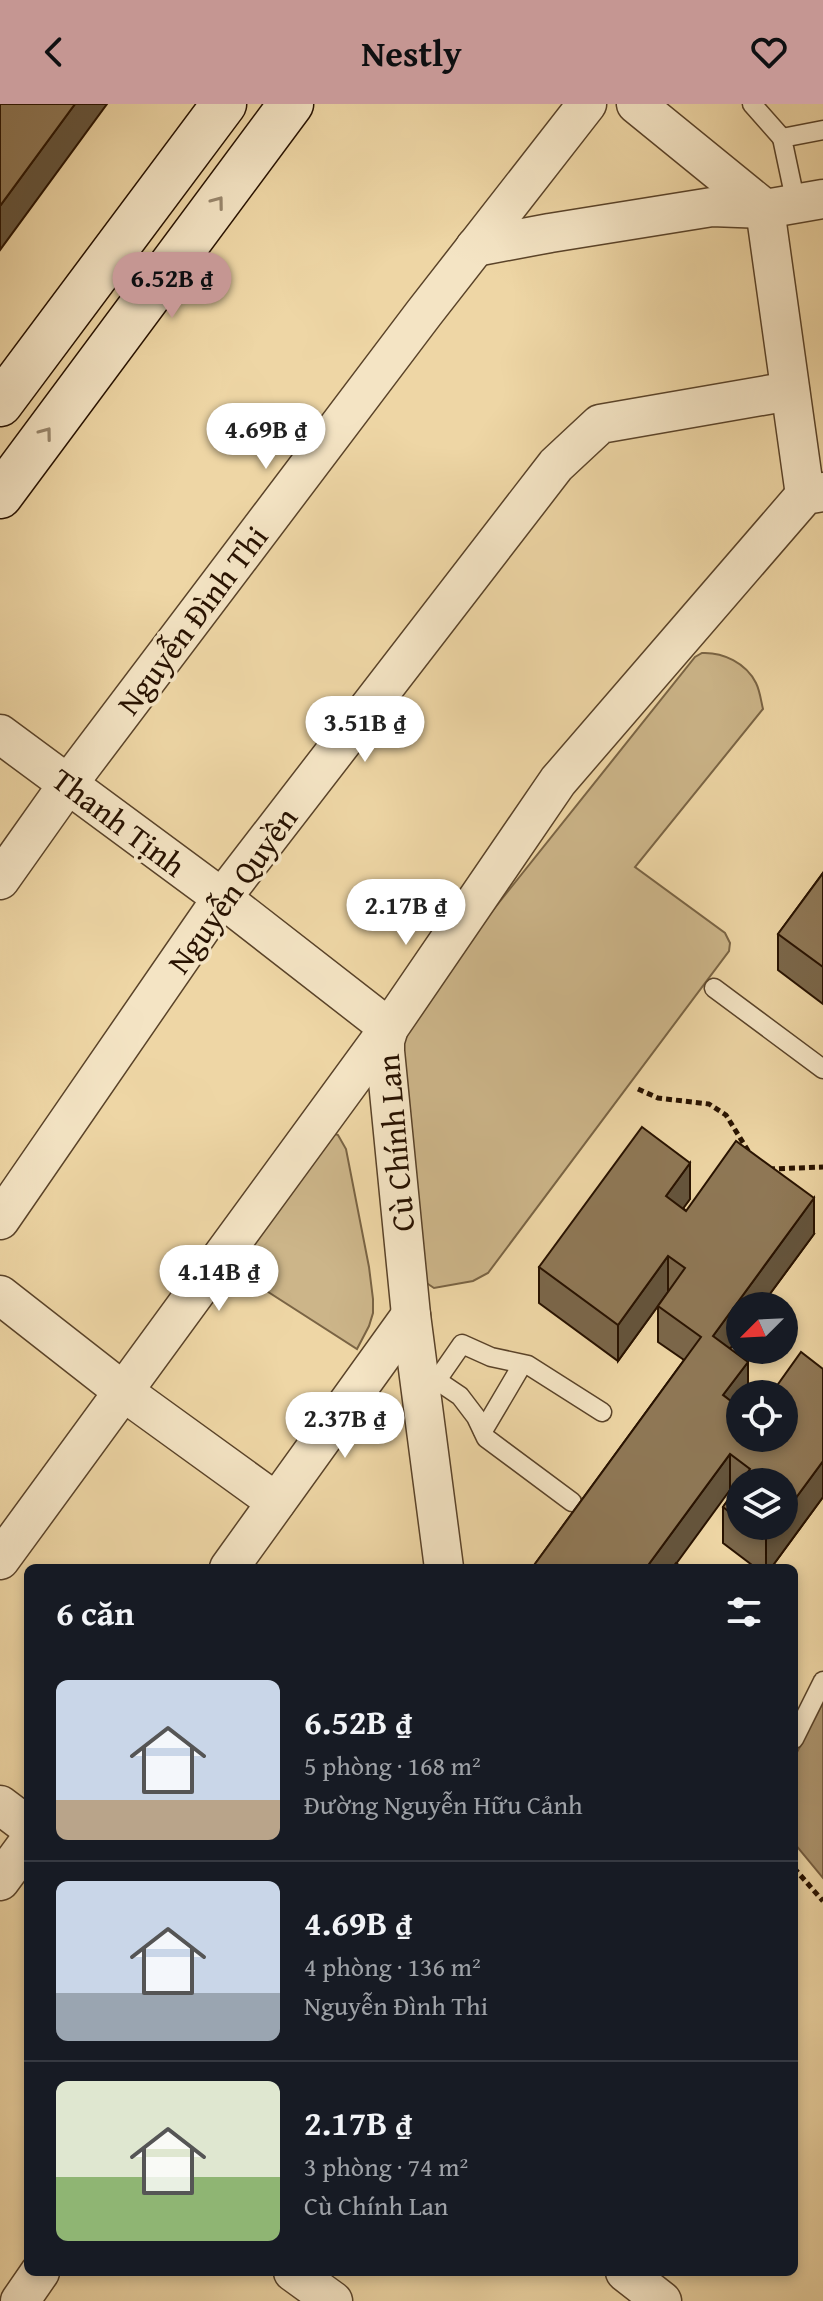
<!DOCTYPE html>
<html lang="vi">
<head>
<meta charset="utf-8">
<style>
  body { margin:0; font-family:"Gentium Book Plus",serif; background:#20242c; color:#f1f3f6; height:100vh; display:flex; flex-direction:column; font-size:30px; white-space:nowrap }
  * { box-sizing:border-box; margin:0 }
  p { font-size:26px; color:#9ea1a6 }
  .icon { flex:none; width:44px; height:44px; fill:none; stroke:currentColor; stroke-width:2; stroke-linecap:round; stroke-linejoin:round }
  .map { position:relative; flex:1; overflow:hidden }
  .details { position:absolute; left:24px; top:1460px; width:774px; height:712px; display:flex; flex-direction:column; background:#171b24; border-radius:12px; box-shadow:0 4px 12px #0003 }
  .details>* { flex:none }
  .needle { width:52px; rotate:246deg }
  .controls { position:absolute; left:726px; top:1188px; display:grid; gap:16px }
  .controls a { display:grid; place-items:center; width:72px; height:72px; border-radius:50%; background:#171b24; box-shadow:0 4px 12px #0003; font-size:40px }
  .price { position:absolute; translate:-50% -68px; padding:0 18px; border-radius:28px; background:#fff; color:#222; font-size:26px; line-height:52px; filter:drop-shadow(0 2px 4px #0008) }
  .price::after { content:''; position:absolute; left:50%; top:48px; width:24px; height:18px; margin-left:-12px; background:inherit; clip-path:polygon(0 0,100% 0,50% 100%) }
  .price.on { background:#c59692; color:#111 }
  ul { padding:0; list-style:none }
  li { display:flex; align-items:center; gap:24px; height:200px; padding:0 32px }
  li+li { border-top:2px solid #363941 }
  li span { display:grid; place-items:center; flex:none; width:224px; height:160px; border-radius:12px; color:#555 }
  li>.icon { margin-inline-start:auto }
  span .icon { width:96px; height:96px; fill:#fffc; stroke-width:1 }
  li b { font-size:34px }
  h2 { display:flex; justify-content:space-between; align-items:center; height:96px; padding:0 32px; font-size:34px }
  header { display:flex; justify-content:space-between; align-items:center; height:104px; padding:0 32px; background:#c59692; color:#111; font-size:36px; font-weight:600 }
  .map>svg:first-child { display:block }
  .green { fill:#ccb589; stroke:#7a6444; stroke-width:2 }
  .water { fill:#ab936d; stroke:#775f41; stroke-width:2 }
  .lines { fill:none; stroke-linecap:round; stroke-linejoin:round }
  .lane-casing { stroke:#5a4329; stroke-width:21 }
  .street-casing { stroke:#5a4329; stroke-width:41 }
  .secondary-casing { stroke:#281200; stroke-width:47 }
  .path { stroke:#281200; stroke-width:5; stroke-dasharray:6 4; stroke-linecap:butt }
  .lane { stroke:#f4e4c4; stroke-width:18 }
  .street { stroke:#f4e4c4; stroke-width:38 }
  .secondary { stroke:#f4e4c4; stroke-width:44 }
  .wall { fill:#7b674a; stroke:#281200; stroke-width:2; fill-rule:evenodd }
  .shaded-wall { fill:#64543c; stroke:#281200; stroke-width:2 }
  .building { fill:#8f7856; stroke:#281200; stroke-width:2 }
  .oneway { stroke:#98866c }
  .labels { text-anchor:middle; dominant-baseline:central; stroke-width:7; stroke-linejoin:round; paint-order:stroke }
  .street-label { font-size:32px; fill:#281200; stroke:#f4e4c4 }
</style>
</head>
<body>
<header><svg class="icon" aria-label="back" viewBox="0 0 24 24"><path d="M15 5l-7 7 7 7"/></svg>Nestly<svg class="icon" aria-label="heart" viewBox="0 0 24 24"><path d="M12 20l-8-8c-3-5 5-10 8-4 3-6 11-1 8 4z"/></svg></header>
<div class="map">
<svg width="823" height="2197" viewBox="0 0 823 2197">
  <rect width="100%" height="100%" fill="#eed6a5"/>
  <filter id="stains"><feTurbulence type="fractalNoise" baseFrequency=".0025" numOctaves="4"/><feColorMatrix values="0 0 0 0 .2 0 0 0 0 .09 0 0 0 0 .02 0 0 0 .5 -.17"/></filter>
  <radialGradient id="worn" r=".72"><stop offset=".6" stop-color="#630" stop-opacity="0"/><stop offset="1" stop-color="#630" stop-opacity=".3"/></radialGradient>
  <g class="green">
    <path d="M702 549C723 548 746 559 756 579 760 587 761 597 763 605L635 763 725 829 730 839 729 847 488 1169 473 1177 434 1184 425 1178 393 976 405 921 426 890 695 553Z"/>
    <path d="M323 1025 338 1031 346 1045 369 1163 373 1195V1209L369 1222 357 1245 220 1157Z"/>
  </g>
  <path class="water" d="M823 1598V1774L794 1739V1654Z"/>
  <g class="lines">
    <g class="lane-casing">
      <g id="lane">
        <path d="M752 0 782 34"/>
        <path d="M796 100 782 34 823 26"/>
        <path d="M714 884 823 965"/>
        <path d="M420 1265 460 1292 476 1313 486 1334 572 1398"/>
        <path d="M437 1276 462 1240 491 1253 528 1261 602 1308"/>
        <path d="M483 1327 522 1261"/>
        <path d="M794 1635 823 1577"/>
      </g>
    </g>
    <g class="street-casing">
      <g id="street">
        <path d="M636 0 765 105 805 391"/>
        <path d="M475 143 550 129 712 103 765 105 823 95"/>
        <path d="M0 630 222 794 389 924 0 1456"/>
        <path d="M0 776 68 680 424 209 587 0"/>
        <path d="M0 1116 222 794 556 361 600 320 790 287"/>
        <path d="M0 1191 124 1288 276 1398"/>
        <path d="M229 1464 411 1211"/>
        <path d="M444 1464 411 1211 385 947V937L389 924 558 677 805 391 823 388"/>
        <path d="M0 1701 28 1722"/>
        <path d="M0 1777 28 1739"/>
        <path d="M293 2168 333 2197"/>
        <path d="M625 2168 662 2197"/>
        <path d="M20 2197 40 2168"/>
      </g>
    </g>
    <g class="secondary-casing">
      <g id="secondary">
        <path d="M0 300 224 0"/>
        <path d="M0 392 291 0"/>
      </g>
    </g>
    <g class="path">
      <path d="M638 985 658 994 709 1000 726 1011 750 1050"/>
      <path d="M769 1065 823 1063"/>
      <path d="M794 1764 823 1797"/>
    </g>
    <use href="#lane" class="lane"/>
    <use href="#street" class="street"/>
    <use href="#secondary" class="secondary"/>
  </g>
  <g class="wall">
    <path d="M823 769V900L778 866V830Z"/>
    <path d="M690 1095 683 1104 686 1107 814 1130 761 1202H740V1231L730 1245 748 1290H740V1334L823 1265V1393L771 1464H756L723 1439V1403L733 1389 730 1386 532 1464 684 1256 658 1238V1202L618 1257 539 1199V1163ZM740 1378H784V1422H740Z"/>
  </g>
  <g class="shaded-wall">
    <path d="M75 0H107L0 146V102Z"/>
    <path d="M690 1059V1095L666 1128V1092Z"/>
    <path d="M814 1094V1130L761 1202H740V1231L713 1268V1232Z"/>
    <path d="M668 1152V1188L618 1257V1221Z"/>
    <path d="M748 1258V1290H740V1305L723 1291Z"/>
    <path d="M730 1350V1386L673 1464H646Z"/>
    <path d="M823 1357V1393L771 1464H766V1435L775 1422H784V1410Z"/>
  </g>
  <g class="building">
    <path d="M0 0H75L0 102Z"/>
    <path d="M823 769V863L778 830Z"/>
    <path d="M642 1023 690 1059 666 1092 686 1107 736 1037 814 1094 713 1232 748 1258 723 1291 740 1304V1334H784V1290H771L801 1248 823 1265V1357L784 1410V1378H741L750 1365 730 1350 646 1464H532L701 1233 658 1202 685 1164 668 1152 618 1221 539 1163Z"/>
    <path d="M740 1379V1416L723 1403Z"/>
    <path d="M748 1422H775L766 1435Z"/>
    <path d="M676 1459 683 1464H672Z"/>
  </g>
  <defs><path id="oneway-chevron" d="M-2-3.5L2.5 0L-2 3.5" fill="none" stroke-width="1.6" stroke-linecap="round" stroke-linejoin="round" transform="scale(2)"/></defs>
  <g class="oneway">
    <use href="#oneway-chevron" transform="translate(218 98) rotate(-53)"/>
    <use href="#oneway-chevron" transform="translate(46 329) rotate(-53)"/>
  </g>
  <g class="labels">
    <g class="street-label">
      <text transform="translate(192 516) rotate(-53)">Nguyễn Đình Thi</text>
      <text transform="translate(119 718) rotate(37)">Thanh Tịnh</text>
      <text transform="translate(232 786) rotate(-54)">Nguyễn Quyền</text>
      <text transform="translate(395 1039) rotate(-95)">Cù Chính Lan</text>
    </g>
  </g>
  <rect width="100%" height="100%" filter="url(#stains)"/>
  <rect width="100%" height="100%" fill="url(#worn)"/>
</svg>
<div class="controls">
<a><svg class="needle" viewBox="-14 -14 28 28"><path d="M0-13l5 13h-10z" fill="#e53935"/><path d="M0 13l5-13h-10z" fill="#9ea1a6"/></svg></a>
<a><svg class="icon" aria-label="locate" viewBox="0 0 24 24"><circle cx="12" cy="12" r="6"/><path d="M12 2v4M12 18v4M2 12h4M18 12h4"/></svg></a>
<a><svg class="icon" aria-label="layers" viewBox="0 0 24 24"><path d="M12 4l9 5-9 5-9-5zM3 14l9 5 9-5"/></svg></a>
</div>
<b class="price on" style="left:172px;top:216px">6.52B ₫</b>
<b class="price" style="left:266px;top:367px">4.69B ₫</b>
<b class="price" style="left:365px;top:660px">3.51B ₫</b>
<b class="price" style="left:406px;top:843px">2.17B ₫</b>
<b class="price" style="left:219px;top:1209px">4.14B ₫</b>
<b class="price" style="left:345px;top:1356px">2.37B ₫</b>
<section class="details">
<h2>6 căn<svg class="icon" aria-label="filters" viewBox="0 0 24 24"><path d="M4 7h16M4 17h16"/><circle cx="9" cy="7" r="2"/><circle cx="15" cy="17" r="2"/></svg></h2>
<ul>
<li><span style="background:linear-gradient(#c9d6e8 75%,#b9a48a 0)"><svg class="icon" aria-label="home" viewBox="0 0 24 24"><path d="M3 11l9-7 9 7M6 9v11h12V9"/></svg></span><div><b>6.52B ₫</b><p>5 phòng · 168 m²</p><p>Đường Nguyễn Hữu Cảnh</p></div></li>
<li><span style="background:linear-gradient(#c9d6e8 70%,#9aa5b1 0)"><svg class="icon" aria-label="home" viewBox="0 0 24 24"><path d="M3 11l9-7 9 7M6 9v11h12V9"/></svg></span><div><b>4.69B ₫</b><p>4 phòng · 136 m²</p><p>Nguyễn Đình Thi</p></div></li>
<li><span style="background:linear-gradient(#dfe7d0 60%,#8fb573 0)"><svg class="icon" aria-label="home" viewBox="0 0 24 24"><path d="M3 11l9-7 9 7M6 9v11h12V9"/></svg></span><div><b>2.17B ₫</b><p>3 phòng · 74 m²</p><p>Cù Chính Lan</p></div></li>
</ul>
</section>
</div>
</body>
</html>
